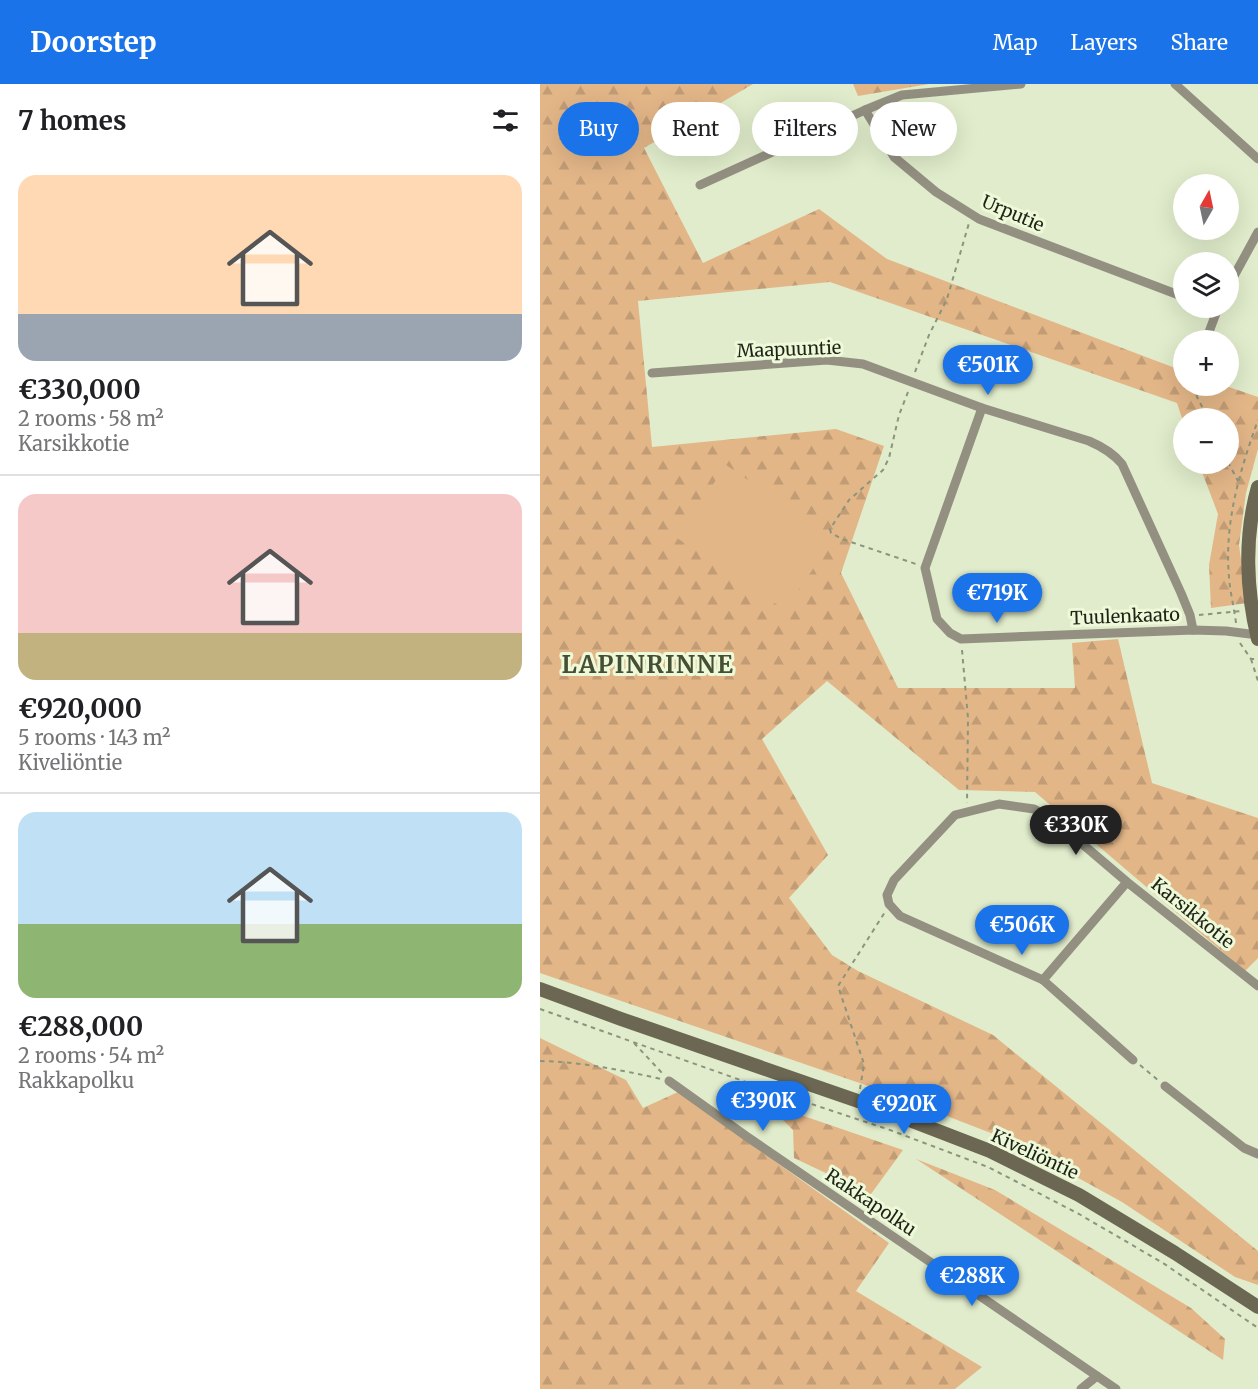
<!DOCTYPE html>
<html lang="en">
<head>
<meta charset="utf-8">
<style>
  body { margin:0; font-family:Merriweather,serif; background:#f6f6f6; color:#202124; height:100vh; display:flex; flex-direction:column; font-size:22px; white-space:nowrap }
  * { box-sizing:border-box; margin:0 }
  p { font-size:20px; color:#757577 }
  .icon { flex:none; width:33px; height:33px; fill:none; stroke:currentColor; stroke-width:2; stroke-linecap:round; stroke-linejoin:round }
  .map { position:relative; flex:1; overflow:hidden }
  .details { display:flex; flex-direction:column; background:#fff; width:540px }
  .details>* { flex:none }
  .hud { position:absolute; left:18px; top:18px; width:570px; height:54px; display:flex; gap:12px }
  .needle { width:39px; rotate:9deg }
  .buttons { position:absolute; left:633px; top:90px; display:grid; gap:12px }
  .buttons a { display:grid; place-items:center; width:66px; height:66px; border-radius:50%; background:#fff; box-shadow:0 6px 24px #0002; font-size:30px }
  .price { position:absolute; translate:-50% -51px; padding:0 14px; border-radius:21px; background:#1a73e8; color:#fff; font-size:20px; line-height:39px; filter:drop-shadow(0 2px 3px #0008) }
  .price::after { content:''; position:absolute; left:50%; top:36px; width:18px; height:14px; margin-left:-9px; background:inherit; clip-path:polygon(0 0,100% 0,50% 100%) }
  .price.on { background:#222; color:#fff }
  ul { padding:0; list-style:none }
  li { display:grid; align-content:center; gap:12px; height:318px; padding:0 18px }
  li+li { border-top:2px solid #e0e0e0 }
  li span { display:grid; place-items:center; height:186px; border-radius:18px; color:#555 }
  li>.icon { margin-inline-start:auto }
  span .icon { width:108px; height:108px; fill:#fffc; stroke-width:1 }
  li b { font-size:26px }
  h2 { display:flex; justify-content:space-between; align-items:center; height:72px; padding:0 18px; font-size:26px }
  .tag { padding:0 21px; border-radius:27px; background:#fff; box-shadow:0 6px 24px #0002; font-size:21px; line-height:54px }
  .tag.on { background:#1a73e8; color:#fff }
  header { display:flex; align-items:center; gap:36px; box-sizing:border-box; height:84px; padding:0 30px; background:#1a73e8; color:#fff }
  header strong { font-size:28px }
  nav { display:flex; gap:33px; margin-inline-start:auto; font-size:21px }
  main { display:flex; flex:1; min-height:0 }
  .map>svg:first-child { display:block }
  .forest { fill:url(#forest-firs) }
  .park { fill:#e3b688 }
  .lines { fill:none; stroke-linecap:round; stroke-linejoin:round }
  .path { stroke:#8b947c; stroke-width:2; stroke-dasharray:4.5 4.5; stroke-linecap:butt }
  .street { stroke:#939082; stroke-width:9 }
  .secondary { stroke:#6c6752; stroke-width:14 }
  .labels { text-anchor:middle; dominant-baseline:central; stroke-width:6; stroke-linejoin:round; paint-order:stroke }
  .street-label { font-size:18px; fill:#1f2317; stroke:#edf9d8 }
  .district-label { font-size:24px; font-weight:bold; letter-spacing:1.5px; fill:#464f33; stroke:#edf9d8 }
</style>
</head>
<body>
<header>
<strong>Doorstep</strong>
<nav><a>Map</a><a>Layers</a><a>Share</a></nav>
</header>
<main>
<section class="details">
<h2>7 homes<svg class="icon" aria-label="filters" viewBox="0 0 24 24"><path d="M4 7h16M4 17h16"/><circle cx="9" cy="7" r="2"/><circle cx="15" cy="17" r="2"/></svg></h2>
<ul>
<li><span style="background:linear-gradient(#ffd9b3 75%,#9aa5b1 0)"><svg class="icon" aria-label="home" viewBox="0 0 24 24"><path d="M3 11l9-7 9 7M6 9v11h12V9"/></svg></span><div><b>€330,000</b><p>2 rooms · 58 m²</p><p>Karsikkotie</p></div></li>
<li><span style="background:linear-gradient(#f6c9c9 75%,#c2b280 0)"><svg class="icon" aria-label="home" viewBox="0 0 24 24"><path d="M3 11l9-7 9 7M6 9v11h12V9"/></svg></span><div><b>€920,000</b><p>5 rooms · 143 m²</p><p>Kiveliöntie</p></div></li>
<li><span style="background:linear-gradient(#bfe0f5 60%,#8fb573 0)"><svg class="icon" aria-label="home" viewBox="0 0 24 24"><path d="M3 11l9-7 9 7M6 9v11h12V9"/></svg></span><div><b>€288,000</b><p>2 rooms · 54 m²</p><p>Rakkapolku</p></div></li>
</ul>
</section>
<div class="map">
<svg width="718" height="1305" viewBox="0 0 718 1305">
  <defs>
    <pattern id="forest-firs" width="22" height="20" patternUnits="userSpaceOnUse" patternTransform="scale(1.5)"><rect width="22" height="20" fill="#e3b688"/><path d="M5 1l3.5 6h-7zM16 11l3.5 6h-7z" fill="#c29c75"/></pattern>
  </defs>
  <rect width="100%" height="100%" fill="#e0eccb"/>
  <g class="forest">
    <path d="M0 0H213L104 64 163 179 279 125 347 175 643 287 644 302H686L718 313V365L706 409 699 461 707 519 671 524 669 481 678 430 659 380H688V334H644L643 337 637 319 290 198 98 217 112 363 296 345 344 362 301 489 358 604H535L532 559 578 555 612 699 718 734V874L705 887 495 708 419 706 287 597 222 655 288 771 249 814 292 871 318 887 453 951 718 1167V1201L695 1193 582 1118 469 1056 337 1005 0 889Z"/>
    <path d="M313 0H389L318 12Z"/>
    <path d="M0 954 86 996 103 1024 138 1008 349 1159 316 1207 442 1283 415 1305H0Z"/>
    <path d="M252 1028 363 1066 323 1121 290 1091 254 1074 253 1046 242 1035Z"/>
    <path d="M376 1075 455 1106 651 1224 685 1255 683 1276Z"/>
  </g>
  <path class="park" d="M186 381 294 454 245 526 137 454Z"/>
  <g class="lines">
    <g class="path">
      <path d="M375 288 389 251 407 215 429 139"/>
      <path d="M655 302 657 313 668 334"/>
      <path d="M368 308 359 331 349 374 343 386 309 416 290 445 291 449 302 455 376 480"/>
      <path d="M688 378 698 397"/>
      <path d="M659 531 701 527"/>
      <path d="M696 539C694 523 690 508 689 493 684 439 700 386 718 336"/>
      <path d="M700 559 711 575H718"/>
      <path d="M422 566 428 634 427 719"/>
      <path d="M711 575 718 597"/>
      <path d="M0 925 220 1003 350 1046 448 1083 539 1130 623 1179 718 1244"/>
      <path d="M94 959 123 990"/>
      <path d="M0 977C42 978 81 986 121 995"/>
      <path d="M600 981 619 997"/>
      <path d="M320 1005 324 980 298 902 345 828"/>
    </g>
    <g class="street">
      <path d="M635 0 718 75"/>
      <path d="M325 26 354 73 396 108 439 135 644 213"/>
      <path d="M160 101 325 26 362 11 481 0"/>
      <path d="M688 203 718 148"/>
      <path d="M666 256 678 224"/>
      <path d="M112 289 287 276 323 280 442 324 549 357C563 363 573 369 582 380L641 509 650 531 653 546"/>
      <path d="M442 324 385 484 397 535 410 549 421 555 653 546 686 547 718 551"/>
      <path d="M587 798 503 896 360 832 349 820 347 811 354 796 415 731 459 720 494 725 513 735 587 798 718 902"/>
      <path d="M503 896 593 976"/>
      <path d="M129 997 206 1052 576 1305"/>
      <path d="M625 1002 704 1064 718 1070"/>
      <path d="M541 1305 557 1292"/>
    </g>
    <g class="secondary">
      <path d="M718 403C704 452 706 506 718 555"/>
      <path d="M0 905 81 935 341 1025 450 1067 539 1111 635 1169 718 1223"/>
    </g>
  </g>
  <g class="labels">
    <g class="street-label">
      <text transform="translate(473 129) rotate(23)">Urputie</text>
      <text transform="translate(249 265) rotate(-2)">Maapuuntie</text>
      <text transform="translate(585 532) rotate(-2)">Tuulenkaato</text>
      <text transform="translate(653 829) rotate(39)">Karsikkotie</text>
      <text transform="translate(495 1070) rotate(25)">Kiveliöntie</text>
      <text transform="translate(331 1118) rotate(34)">Rakkapolku</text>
    </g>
    <g class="district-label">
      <text x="108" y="580">LAPINRINNE</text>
    </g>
  </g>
</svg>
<div class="buttons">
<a><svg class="needle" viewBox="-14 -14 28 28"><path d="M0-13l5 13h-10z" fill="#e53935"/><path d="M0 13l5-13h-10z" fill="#757577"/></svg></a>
<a><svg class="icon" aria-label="layers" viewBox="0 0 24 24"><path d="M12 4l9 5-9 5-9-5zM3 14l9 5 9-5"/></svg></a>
<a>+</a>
<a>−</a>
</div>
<b class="price" style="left:448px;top:312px">€501K</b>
<b class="price" style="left:457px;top:540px">€719K</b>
<b class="price on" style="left:536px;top:772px">€330K</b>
<b class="price" style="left:482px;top:872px">€506K</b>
<b class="price" style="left:223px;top:1048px">€390K</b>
<b class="price" style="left:364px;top:1051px">€920K</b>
<b class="price" style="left:432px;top:1223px">€288K</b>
<div class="hud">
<a class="tag on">Buy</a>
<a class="tag">Rent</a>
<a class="tag">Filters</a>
<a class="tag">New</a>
</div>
</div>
</main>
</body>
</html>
